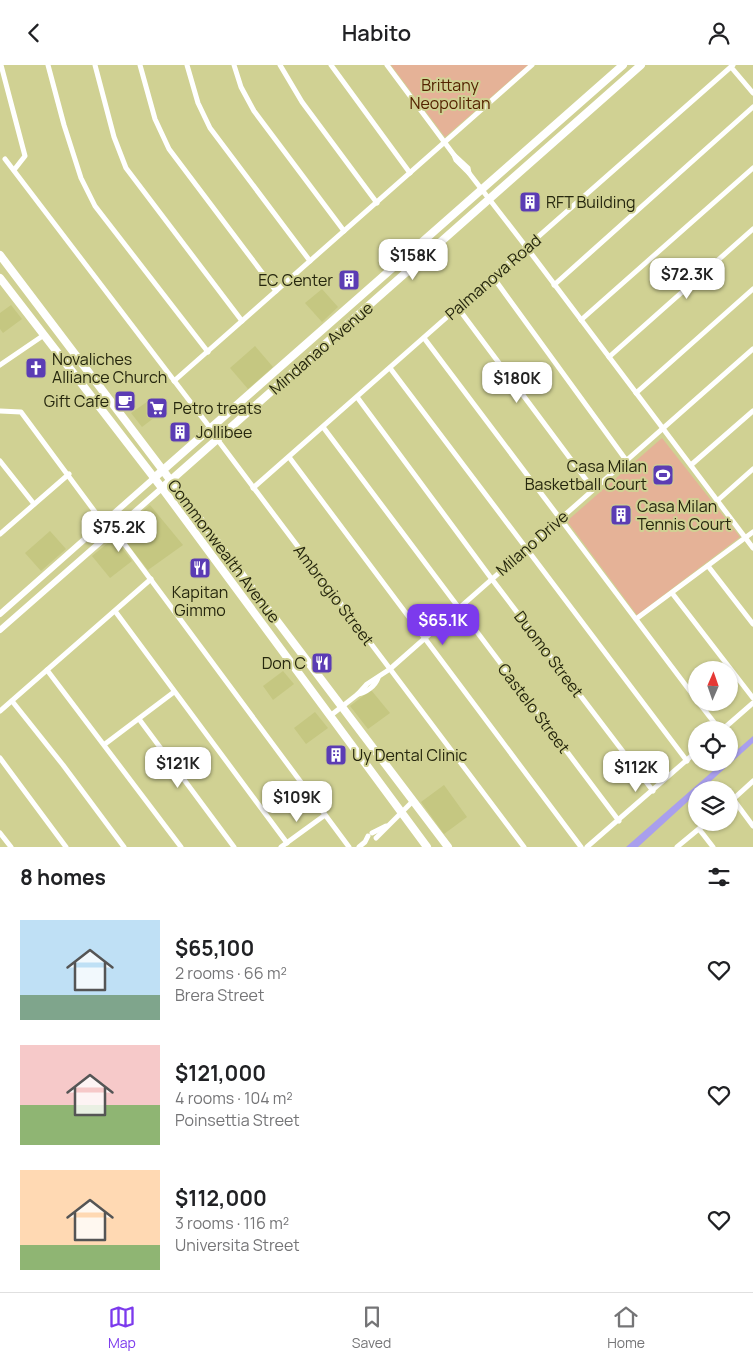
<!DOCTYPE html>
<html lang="en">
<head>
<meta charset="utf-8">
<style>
  body { margin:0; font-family:Manrope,sans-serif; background:#f6f6f6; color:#202124; height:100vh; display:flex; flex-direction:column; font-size:19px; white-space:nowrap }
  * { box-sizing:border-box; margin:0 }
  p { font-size:16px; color:#757577 }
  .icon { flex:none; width:28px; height:28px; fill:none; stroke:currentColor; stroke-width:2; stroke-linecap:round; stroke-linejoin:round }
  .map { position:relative; height:782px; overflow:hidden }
  .side { display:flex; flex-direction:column; background:#fff; flex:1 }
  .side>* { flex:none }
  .needle { width:32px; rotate:2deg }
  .fabs { position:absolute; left:688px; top:596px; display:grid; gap:10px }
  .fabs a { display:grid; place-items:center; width:50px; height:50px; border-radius:50%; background:#fff; box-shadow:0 1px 4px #0004; font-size:25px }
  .price { position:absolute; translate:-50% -42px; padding:0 11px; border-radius:10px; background:#fff; color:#222; font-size:16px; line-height:32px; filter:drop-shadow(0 1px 2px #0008) }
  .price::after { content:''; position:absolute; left:50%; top:30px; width:15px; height:11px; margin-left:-8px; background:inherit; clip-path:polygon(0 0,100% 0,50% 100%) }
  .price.current { background:#7c3aed; color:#fff }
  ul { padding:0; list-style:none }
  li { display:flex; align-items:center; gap:15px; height:125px; padding:0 20px }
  li span { display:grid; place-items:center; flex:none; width:140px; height:100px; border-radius:0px; color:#555 }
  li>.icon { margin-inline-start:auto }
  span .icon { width:60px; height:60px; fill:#fffc; stroke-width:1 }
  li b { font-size:21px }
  h2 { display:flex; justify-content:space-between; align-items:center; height:60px; padding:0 20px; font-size:21px }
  header { display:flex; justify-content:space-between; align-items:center; height:65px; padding:0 20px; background:#fff; font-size:22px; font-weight:600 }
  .menu { display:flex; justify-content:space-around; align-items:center; height:70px; border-top:1px solid #e0e0e0; background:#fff; font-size:14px; color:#757577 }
  .menu a { display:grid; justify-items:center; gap:2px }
  .menu .current { color:#7c3aed }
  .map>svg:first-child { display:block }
  .built { fill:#c5c781 }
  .green { fill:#e5b297 }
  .water { fill:#a99fed }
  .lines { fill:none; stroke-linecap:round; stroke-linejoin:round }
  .minor { stroke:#fff; stroke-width:5 }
  .tertiary { stroke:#fff; stroke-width:6 }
  .secondary { stroke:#fff; stroke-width:8 }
  .primary { stroke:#fff; stroke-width:8 }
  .labels { text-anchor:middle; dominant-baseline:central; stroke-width:4; stroke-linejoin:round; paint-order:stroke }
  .park-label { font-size:16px; fill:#542301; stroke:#d0d193 }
  .poi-label { font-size:16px; fill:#26270e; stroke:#d0d193; text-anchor:start }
  .street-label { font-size:16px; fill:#26270e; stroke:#d0d193 }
</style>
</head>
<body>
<header><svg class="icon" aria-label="back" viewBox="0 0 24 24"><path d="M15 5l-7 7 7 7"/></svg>Habito<svg class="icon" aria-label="person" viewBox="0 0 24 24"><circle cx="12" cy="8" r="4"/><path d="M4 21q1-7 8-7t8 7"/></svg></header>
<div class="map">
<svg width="753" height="782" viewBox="0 0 753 782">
  <rect width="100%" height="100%" fill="#d0d193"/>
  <g class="built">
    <path d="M322 224 338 242 322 257 305 238Z"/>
    <path d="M11 240 22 254 3 268 0 264V248Z"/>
    <path d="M255 281 273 302 248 324 230 303Z"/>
    <path d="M154 332 163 346 142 362 131 348Z"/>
    <path d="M150 440 183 480 148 505 118 467Z"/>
    <path d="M50 466 66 484 41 506 25 488Z"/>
    <path d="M114 473 132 496 110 513 92 491Z"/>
    <path d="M283 606 294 619 273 635 263 621Z"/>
    <path d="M371 625 390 648 368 664 350 641Z"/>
    <path d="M315 647 328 663 306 679 294 663Z"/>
    <path d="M444 720 467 752 444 769 421 737Z"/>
  </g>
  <g class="green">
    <path d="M391 0H528L445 72Z"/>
    <path d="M662 373 740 472 637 550 567 456Z"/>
  </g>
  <path class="water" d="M753 671V678L701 725H696V729L638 782H626L722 698H729V692Z"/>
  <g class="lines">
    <g class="minor">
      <path d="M1 0 25 91 14 105"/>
      <path d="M48 0 64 60 81 113 95 141 208 287"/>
      <path d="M95 0 114 72 126 103 242 256"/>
      <path d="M140 0 155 54 169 84 276 226"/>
      <path d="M187 0 198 38 210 63 310 196"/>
      <path d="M234 0 241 22 254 46 344 166"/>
      <path d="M280 0 302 37 377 138"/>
      <path d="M331 0 410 108"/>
      <path d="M387 0 454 90 456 95 469 108 527 183 753 483"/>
      <path d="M731 2 753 28"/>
      <path d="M454 90 468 103 469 108"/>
      <path d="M5 94 211 364"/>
      <path d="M493 212 626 395"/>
      <path d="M554 220 753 42"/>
      <path d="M458 243 593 424"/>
      <path d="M581 255 753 103"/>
      <path d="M424 273 696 634"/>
      <path d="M609 292 753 164"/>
      <path d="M0 300 44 270"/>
      <path d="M390 303 687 696"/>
      <path d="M174 316 532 0"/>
      <path d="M636 328 753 224"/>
      <path d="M357 332 491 513 653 726"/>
      <path d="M0 346 21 347 104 459"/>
      <path d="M323 362 619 756"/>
      <path d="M217 374 524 782"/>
      <path d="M289 392 581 782"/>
      <path d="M0 396 34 439"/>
      <path d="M691 400 753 346"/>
      <path d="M253 423 733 0"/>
      <path d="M717 436 753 404"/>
      <path d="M114 465 349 782"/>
      <path d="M0 469 69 409"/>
      <path d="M708 501 753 559"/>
      <path d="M672 528 753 633"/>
      <path d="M115 546 287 778"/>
      <path d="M636 554 753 467"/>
      <path d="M47 605 181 782"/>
      <path d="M358 629C366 628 375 621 378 613"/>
      <path d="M12 636 63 700 124 782"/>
      <path d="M699 638 720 665"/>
      <path d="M0 646 151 514"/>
      <path d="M330 651 358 629 367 619 390 604 753 284"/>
      <path d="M139 654 234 782"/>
      <path d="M722 665 753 638"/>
      <path d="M105 679 174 627"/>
      <path d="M0 693 66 782"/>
      <path d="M733 734 753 761"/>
      <path d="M729 738 753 716"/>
      <path d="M699 764 713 782"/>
      <path d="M0 768 11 782"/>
      <path d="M372 768 386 761"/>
      <path d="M376 773 413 736"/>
      <path d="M281 782 325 750"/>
      <path d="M359 782 365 777 368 771"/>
      <path d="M587 782 696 687"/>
      <path d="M677 782 706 758"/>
    </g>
    <g class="tertiary">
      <path d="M0 549 154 413"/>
      <path d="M0 565 162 423"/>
    </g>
    <g class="secondary">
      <path d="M154 413 623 0"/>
      <path d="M162 423 641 0"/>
    </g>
    <g class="primary">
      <path d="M0 190 448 782"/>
      <path d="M0 213 162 423 427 782"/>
    </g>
  </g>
  <defs>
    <g id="building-square" transform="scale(1.125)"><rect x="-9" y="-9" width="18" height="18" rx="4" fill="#5b3cb4" stroke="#d0d193"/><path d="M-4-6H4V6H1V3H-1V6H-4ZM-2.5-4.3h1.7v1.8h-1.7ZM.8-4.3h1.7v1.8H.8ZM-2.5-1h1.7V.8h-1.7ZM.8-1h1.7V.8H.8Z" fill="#fff"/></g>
    <g id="church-square" transform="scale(1.125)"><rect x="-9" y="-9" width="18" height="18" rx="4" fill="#5b3cb4" stroke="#d0d193"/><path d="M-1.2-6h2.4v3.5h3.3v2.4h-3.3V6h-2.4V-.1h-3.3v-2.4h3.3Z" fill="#fff"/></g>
    <g id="cafe-square" transform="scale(1.125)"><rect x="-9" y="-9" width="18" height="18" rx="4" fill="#5b3cb4" stroke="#d0d193"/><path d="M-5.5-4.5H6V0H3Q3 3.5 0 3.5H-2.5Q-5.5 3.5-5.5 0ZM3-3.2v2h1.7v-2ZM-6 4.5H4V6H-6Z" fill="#fff"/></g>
    <g id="supermarket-square" transform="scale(1.125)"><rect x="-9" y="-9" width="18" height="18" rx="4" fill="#5b3cb4" stroke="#d0d193"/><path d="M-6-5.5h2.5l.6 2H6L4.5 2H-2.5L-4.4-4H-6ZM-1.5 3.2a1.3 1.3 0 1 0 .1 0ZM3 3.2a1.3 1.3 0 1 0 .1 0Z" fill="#fff"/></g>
    <g id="stadium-square" transform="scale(1.125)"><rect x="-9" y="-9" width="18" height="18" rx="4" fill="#5b3cb4" stroke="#d0d193"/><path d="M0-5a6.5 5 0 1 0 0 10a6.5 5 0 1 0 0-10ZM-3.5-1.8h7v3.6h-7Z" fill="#fff"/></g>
    <g id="restaurant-square" transform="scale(1.125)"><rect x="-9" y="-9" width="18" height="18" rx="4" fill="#5b3cb4" stroke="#d0d193"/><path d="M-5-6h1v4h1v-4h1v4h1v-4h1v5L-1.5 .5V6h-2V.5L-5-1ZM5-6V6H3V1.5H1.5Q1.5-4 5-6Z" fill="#fff"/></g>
  </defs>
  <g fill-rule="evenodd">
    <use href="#building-square" x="530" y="137"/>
    <use href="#building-square" x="349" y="215"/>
    <use href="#church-square" x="36" y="303"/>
    <use href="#cafe-square" x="125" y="336"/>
    <use href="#supermarket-square" x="157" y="343"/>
    <use href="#building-square" x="180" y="367"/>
    <use href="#stadium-square" x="663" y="410"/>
    <use href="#building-square" x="621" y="450"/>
    <use href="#restaurant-square" x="200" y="503"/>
    <use href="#restaurant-square" x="322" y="598"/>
    <use href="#building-square" x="336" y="690"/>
  </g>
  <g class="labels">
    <g class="park-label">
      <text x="450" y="20">Brittany<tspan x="450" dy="18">Neopolitan</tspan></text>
    </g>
    <g class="poi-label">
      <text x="546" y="137">RFT Building</text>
      <text x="333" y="215" text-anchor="end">EC Center</text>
      <text x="52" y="294">Novaliches<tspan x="52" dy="18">Alliance Church</tspan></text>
      <text x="109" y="336" text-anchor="end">Gift Cafe</text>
      <text x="173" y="343">Petro treats</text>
      <text x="196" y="367">Jollibee</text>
      <text x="647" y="401" text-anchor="end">Casa Milan<tspan x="647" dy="18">Basketball Court</tspan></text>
      <text x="637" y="441">Casa Milan<tspan x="637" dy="18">Tennis Court</tspan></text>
      <text x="200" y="527" text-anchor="middle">Kapitan<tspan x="200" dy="18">Gimmo</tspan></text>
      <text x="306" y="598" text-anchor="end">Don C</text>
      <text x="352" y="690">Uy Dental Clinic</text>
    </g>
    <g class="street-label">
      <text transform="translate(493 212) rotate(-41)">Palmanova Road</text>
      <text transform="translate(321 283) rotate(-41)">Mindanao Avenue</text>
      <text transform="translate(532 478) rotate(-41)">Milano Drive</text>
      <text transform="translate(224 486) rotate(53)">Commonwealth Avenue</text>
      <text transform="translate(334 530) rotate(53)">Ambrogio Street</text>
      <text transform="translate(549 589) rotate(53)">Duomo Street</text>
      <text transform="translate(534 643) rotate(53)">Castelo Street</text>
    </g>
  </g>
</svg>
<div class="fabs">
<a><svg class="needle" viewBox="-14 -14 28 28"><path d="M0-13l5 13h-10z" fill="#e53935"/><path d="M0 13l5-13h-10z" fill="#757577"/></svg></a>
<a><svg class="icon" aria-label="locate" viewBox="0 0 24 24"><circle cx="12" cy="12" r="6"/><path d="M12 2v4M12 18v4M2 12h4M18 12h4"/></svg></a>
<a><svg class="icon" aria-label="layers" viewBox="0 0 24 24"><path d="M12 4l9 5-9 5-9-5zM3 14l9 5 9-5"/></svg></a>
</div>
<b class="price" style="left:413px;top:216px">$158K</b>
<b class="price" style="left:687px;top:235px">$72.3K</b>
<b class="price" style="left:517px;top:339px">$180K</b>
<b class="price" style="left:119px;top:488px">$75.2K</b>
<b class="price current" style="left:443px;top:581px">$65.1K</b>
<b class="price" style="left:178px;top:724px">$121K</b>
<b class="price" style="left:636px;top:728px">$112K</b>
<b class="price" style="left:297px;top:758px">$109K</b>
</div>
<section class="side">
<h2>8 homes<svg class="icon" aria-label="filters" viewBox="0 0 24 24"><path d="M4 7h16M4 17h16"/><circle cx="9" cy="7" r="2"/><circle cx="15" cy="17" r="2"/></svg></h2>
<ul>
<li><span style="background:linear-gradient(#bfe0f5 75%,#7fa58c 0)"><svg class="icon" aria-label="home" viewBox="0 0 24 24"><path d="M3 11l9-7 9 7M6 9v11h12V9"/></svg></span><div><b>$65,100</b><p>2 rooms · 66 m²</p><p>Brera Street</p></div><svg class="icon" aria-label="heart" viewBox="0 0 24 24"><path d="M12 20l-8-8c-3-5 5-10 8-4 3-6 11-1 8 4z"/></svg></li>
<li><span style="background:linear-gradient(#f6c9c9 60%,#8fb573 0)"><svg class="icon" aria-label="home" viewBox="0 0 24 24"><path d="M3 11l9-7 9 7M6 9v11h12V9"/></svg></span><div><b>$121,000</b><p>4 rooms · 104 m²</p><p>Poinsettia Street</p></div><svg class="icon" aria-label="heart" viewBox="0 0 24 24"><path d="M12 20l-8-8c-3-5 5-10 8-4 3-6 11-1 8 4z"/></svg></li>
<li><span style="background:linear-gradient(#ffd9b3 75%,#8fb573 0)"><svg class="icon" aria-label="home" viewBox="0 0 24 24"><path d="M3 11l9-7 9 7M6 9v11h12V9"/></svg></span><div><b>$112,000</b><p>3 rooms · 116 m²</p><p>Universita Street</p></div><svg class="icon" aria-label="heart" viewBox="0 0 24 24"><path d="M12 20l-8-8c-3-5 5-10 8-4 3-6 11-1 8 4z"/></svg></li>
</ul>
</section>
<nav class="menu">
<a class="current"><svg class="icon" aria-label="map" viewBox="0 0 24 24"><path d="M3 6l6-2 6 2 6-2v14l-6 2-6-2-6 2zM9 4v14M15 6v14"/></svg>Map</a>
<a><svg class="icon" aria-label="saved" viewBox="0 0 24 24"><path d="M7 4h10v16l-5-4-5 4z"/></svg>Saved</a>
<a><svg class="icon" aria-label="home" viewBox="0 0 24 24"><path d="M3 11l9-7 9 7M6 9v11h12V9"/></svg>Home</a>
</nav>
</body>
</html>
